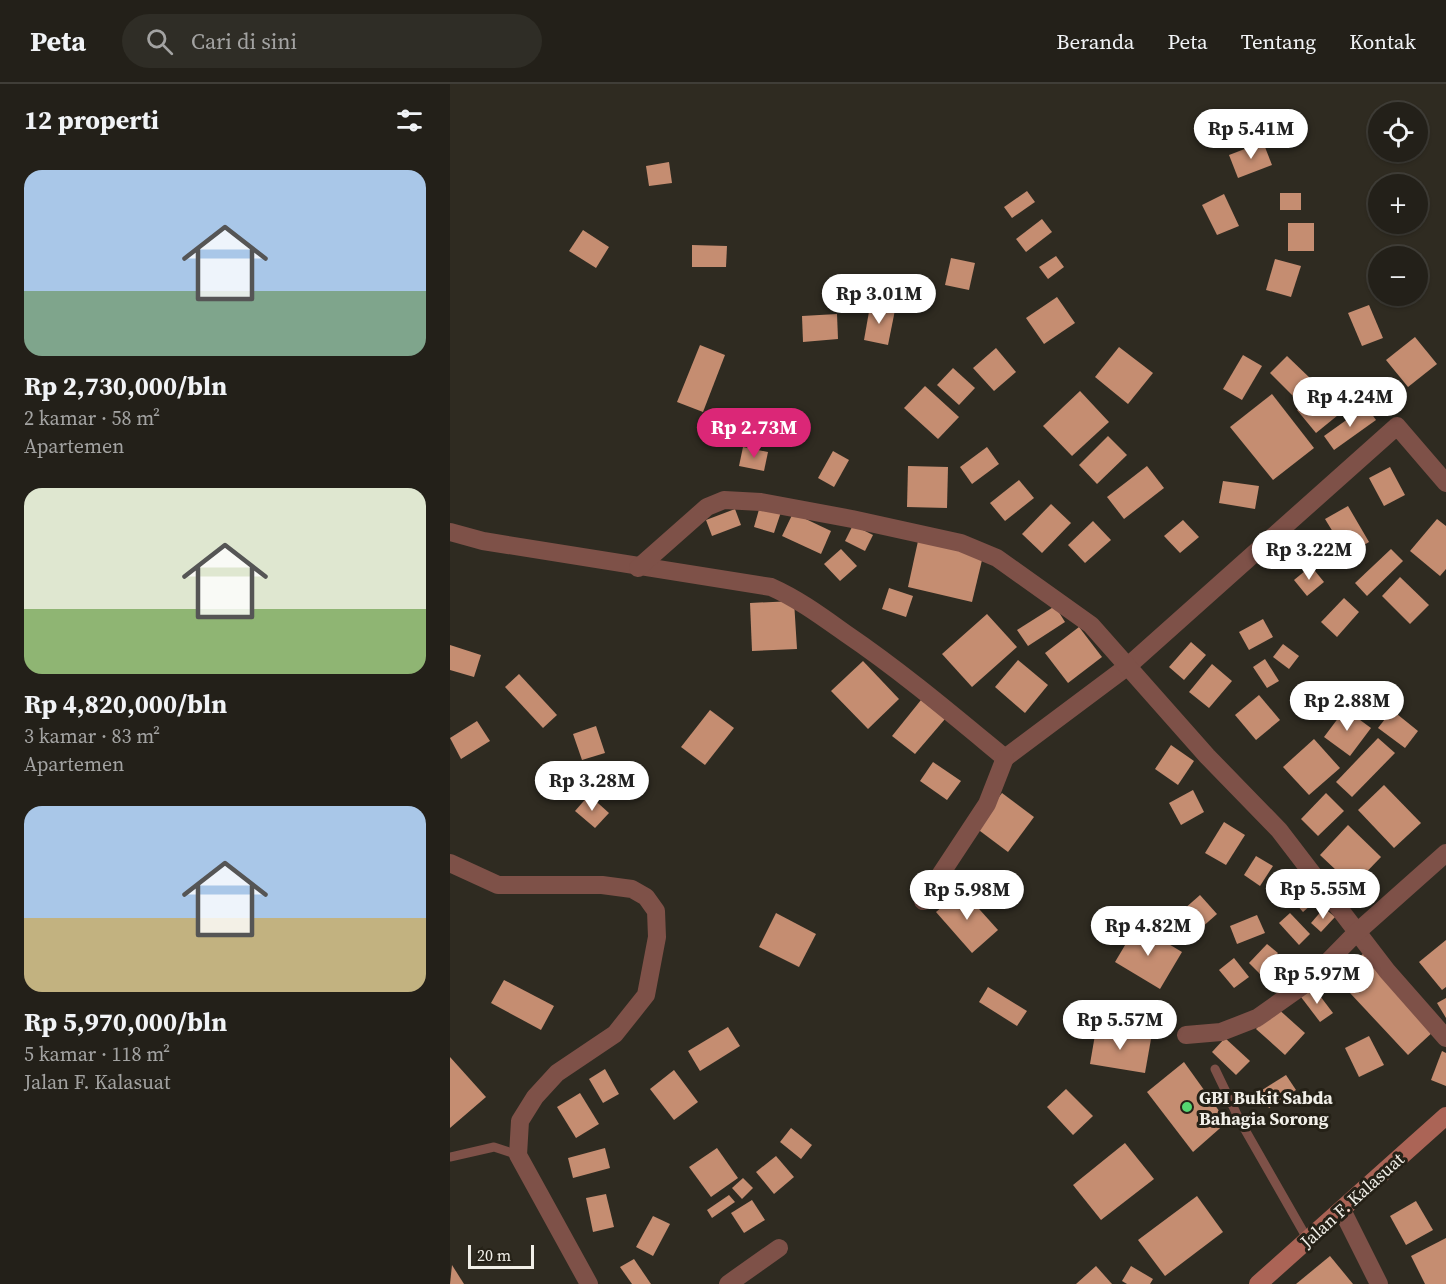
<!DOCTYPE html>
<html lang="id">
<head>
<meta charset="utf-8">
<style>
  body { margin:0; font-family:"Source Serif 4",serif; background:#2f2d26; color:#f1f3f6; height:100vh; display:flex; flex-direction:column; font-size:22px; white-space:nowrap }
  * { box-sizing:border-box; margin:0 }
  p { font-size:20px; color:#a3a3a2 }
  .icon { flex:none; width:33px; height:33px; fill:none; stroke:currentColor; stroke-width:2; stroke-linecap:round; stroke-linejoin:round }
  .map { position:relative; flex:1; overflow:hidden }
  .drawer { display:flex; flex-direction:column; background:#232019; width:450px }
  .drawer>* { flex:none }
  .controls { position:absolute; left:918px; top:18px; display:grid; gap:12px }
  .controls a { display:grid; place-items:center; width:60px; height:60px; border-radius:50%; background:#232019; box-shadow:0 2px 4px #0004,0 0 0 2px #403e38; font-size:30px }
  .scale { position:absolute; left:18px; bottom:15px; width:66px; box-sizing:border-box; padding-left:6px; border:3px solid #f1efe8; border-top:0; font-size:16px; line-height:21px; white-space:nowrap; color:#f1efe8; -webkit-text-stroke:4px #252117; paint-order:stroke }
  .price { position:absolute; translate:-50% -51px; padding:0 14px; border-radius:21px; background:#fff; color:#222; font-size:20px; line-height:39px; filter:drop-shadow(0 2px 3px #0008) }
  .price::after { content:''; position:absolute; left:50%; top:36px; width:18px; height:14px; margin-left:-9px; background:inherit; clip-path:polygon(0 0,100% 0,50% 100%) }
  .price.current { background:#db2777; color:#fff }
  ul { padding:0; list-style:none }
  li { display:grid; align-content:center; gap:12px; height:318px; padding:0 24px }
  li span { display:grid; place-items:center; height:186px; border-radius:18px; color:#555 }
  li>.icon { margin-inline-start:auto }
  span .icon { width:108px; height:108px; fill:#fffc; stroke-width:1 }
  li b { font-size:26px }
  h2 { display:flex; justify-content:space-between; align-items:center; height:72px; padding:0 24px; font-size:26px }
  header { display:flex; align-items:center; gap:36px; box-sizing:border-box; height:84px; padding:0 30px; background:#232019; border-bottom:2px solid #403e38 }
  header strong { font-size:28px }
  nav { display:flex; gap:33px; margin-inline-start:auto; font-size:21px }
  .search { width:420px; height:54px; background:#2f2d26; display:flex; align-items:center; gap:15px; box-sizing:border-box; padding:0 21px; border-radius:33px; color:#a3a3a2; font-size:22px }
  main { display:flex; flex:1; min-height:0 }
  .map>svg:first-child { display:block }
  .building { fill:#c58d71 }
  .lines { fill:none; stroke-linecap:round; stroke-linejoin:round }
  .lane { stroke:#7e5148; stroke-width:9 }
  .street { stroke:#7e5148; stroke-width:18 }
  .secondary { stroke:#ab6456; stroke-width:18 }
  .poi-dot { fill:#55d671; stroke:#252117; stroke-width:2 }
  .labels { text-anchor:middle; dominant-baseline:central; stroke-width:6; stroke-linejoin:round; paint-order:stroke }
  .poi-label { font-size:18px; font-weight:bold; fill:#f1efe8; stroke:#252117; text-anchor:start }
  .street-label { font-size:18px; fill:#f1efe8; stroke:#252117 }
</style>
</head>
<body>
<header>
<strong>Peta</strong>
<div class="search"><svg class="icon" aria-label="search" viewBox="0 0 24 24"><circle cx="10" cy="10" r="6"/><path d="M15 15l6 6"/></svg>Cari di sini</div>
<nav><a>Beranda</a><a>Peta</a><a>Tentang</a><a>Kontak</a></nav>
</header>
<main>
<section class="drawer">
<h2>12 properti<svg class="icon" aria-label="filters" viewBox="0 0 24 24"><path d="M4 7h16M4 17h16"/><circle cx="9" cy="7" r="2"/><circle cx="15" cy="17" r="2"/></svg></h2>
<ul>
<li><span style="background:linear-gradient(#a9c7e8 65%,#7fa58c 0)"><svg class="icon" aria-label="home" viewBox="0 0 24 24"><path d="M3 11l9-7 9 7M6 9v11h12V9"/></svg></span><div><b>Rp 2,730,000/bln</b><p>2 kamar · 58 m²</p><p>Apartemen</p></div></li>
<li><span style="background:linear-gradient(#dfe7d0 65%,#8fb573 0)"><svg class="icon" aria-label="home" viewBox="0 0 24 24"><path d="M3 11l9-7 9 7M6 9v11h12V9"/></svg></span><div><b>Rp 4,820,000/bln</b><p>3 kamar · 83 m²</p><p>Apartemen</p></div></li>
<li><span style="background:linear-gradient(#a9c7e8 60%,#c2b280 0)"><svg class="icon" aria-label="home" viewBox="0 0 24 24"><path d="M3 11l9-7 9 7M6 9v11h12V9"/></svg></span><div><b>Rp 5,970,000/bln</b><p>5 kamar · 118 m²</p><p>Jalan F. Kalasuat</p></div></li>
</ul>
</section>
<div class="map">
<svg width="996" height="1200" viewBox="0 0 996 1200">
  <rect width="100%" height="100%" fill="#2f2b21"/>
  <g class="building">
    <path d="M813 58 822 81 788 94 779 71Z"/>
    <path d="M219 78 222 99 199 102 196 82Z"/>
    <path d="M577 107 585 118 562 134 554 123Z"/>
    <rect x="830" y="109" width="21" height="17"/>
    <path d="M774 110 789 142 767 151 752 121Z"/>
    <path d="M592 135 602 148 576 168 566 155Z"/>
    <rect x="838" y="139" width="26" height="28"/>
    <path d="M133 146 159 163 146 184 119 167Z"/>
    <path d="M242 161 277 162 276 183H242Z"/>
    <path d="M606 172 614 183 598 195 589 183Z"/>
    <path d="M501 174 525 179 519 206 495 201Z"/>
    <path d="M825 175 851 182 841 213 816 206Z"/>
    <path d="M607 213 625 239 594 260 576 234Z"/>
    <path d="M919 221 933 254 912 262 898 229Z"/>
    <path d="M420 222 445 226 438 261 414 256Z"/>
    <path d="M387 230 388 255 353 258 352 232Z"/>
    <path d="M965 253 987 280 958 303 936 276Z"/>
    <path d="M250 261 275 271 253 328 227 318Z"/>
    <path d="M669 263 703 289 678 320 645 293Z"/>
    <path d="M546 264 566 288 544 307 523 284Z"/>
    <path d="M793 271 812 282 792 316 773 305Z"/>
    <path d="M837 272 862 296 845 314 820 289Z"/>
    <path d="M503 284 525 304 509 321 487 301Z"/>
    <path d="M475 302 509 333 488 355 454 324Z"/>
    <path d="M874 304 893 327 866 349 847 326Z"/>
    <path d="M630 307 659 338 622 372 593 342Z"/>
    <path d="M822 310 864 364 823 396 780 343Z"/>
    <path d="M916 322 926 336 884 366 874 352Z"/>
    <path d="M658 352 677 371 647 400 629 381Z"/>
    <path d="M293 363 318 368 314 387 289 382Z"/>
    <path d="M537 363 549 380 522 400 510 383Z"/>
    <path d="M383 367 399 376 384 403 368 394Z"/>
    <path d="M458 382 498 383 497 424 457 423Z"/>
    <path d="M697 382 714 404 674 435 657 413Z"/>
    <path d="M940 383 955 411 934 422 919 394Z"/>
    <path d="M569 396 584 414 555 437 540 419Z"/>
    <path d="M773 397 809 402 805 425 769 419Z"/>
    <path d="M601 420 621 439 592 469 572 450Z"/>
    <path d="M310 422 331 428 324 449 304 443Z"/>
    <path d="M898 422 919 458 897 471 875 435Z"/>
    <path d="M285 425 291 441 262 452 256 436Z"/>
    <path d="M343 429 381 447 371 470 332 452Z"/>
    <path d="M987 435 996 442V485L990 492 960 467Z"/>
    <path d="M733 436 749 453 730 469 714 452Z"/>
    <path d="M643 437 661 456 635 479 618 461Z"/>
    <path d="M403 441 423 451 415 467 395 457Z"/>
    <path d="M468 457 533 472 522 518 458 503Z"/>
    <path d="M391 465 407 482 390 497 374 480Z"/>
    <path d="M941 465 953 477 917 512 905 499Z"/>
    <path d="M861 482 874 498 857 512 844 496Z"/>
    <path d="M950 493 979 521 960 540 932 512Z"/>
    <path d="M439 504 463 512 456 533 432 525Z"/>
    <path d="M894 514 909 528 887 553 871 538Z"/>
    <path d="M344 517 347 565 302 567 300 519Z"/>
    <path d="M605 522 615 538 578 562 567 546Z"/>
    <path d="M537 530 567 563 522 603 492 570Z"/>
    <path d="M813 535 823 553 799 566 789 548Z"/>
    <path d="M629 543 652 573 618 599 595 569Z"/>
    <path d="M741 558 756 571 734 596 719 583Z"/>
    <path d="M833 560 849 572 839 585 823 573Z"/>
    <path d="M0 561 31 571 24 593 0 586Z"/>
    <path d="M815 575 829 597 817 604 803 583Z"/>
    <path d="M568 576 598 601 575 629 545 603Z"/>
    <path d="M413 577 449 615 418 645 381 607Z"/>
    <path d="M762 580 782 597 759 624 739 608Z"/>
    <path d="M69 590 107 631 93 644 55 603Z"/>
    <path d="M809 611 830 636 806 656 785 631Z"/>
    <path d="M471 616 495 635 465 670 442 652Z"/>
    <path d="M895 625 921 644 900 672 874 653Z"/>
    <path d="M260 626 284 644 255 681 231 663Z"/>
    <path d="M942 626 968 647 955 664 928 644Z"/>
    <path d="M27 637 40 657 11 675 0 654Z"/>
    <path d="M146 642 155 669 132 676 123 650Z"/>
    <path d="M928 654 945 669 902 713 886 698Z"/>
    <path d="M864 655 890 684 859 711 833 683Z"/>
    <path d="M721 661 744 677 728 701 705 685Z"/>
    <path d="M483 678 511 697 497 716 470 697Z"/>
    <path d="M934 701 971 739 944 764 908 726Z"/>
    <path d="M743 706 754 728 731 741 719 719Z"/>
    <path d="M552 709 584 733 558 768 526 744Z"/>
    <path d="M876 709 894 727 868 752 851 735Z"/>
    <path d="M139 711 159 729 145 744 125 727Z"/>
    <path d="M774 738 795 751 776 781 755 769Z"/>
    <path d="M898 741 931 773 903 802 870 771Z"/>
    <path d="M806 772 823 782 810 802 794 791Z"/>
    <path d="M840 785 855 795 843 813 828 804Z"/>
    <path d="M864 805 870 813 853 828 846 820Z"/>
    <path d="M512 806 548 846 522 869 486 828Z"/>
    <path d="M750 811 767 830 741 853 724 834Z"/>
    <path d="M874 824 885 833 871 848 861 839Z"/>
    <path d="M326 829 366 850 349 883 309 863Z"/>
    <path d="M840 829 860 850 849 861 829 839Z"/>
    <path d="M807 831 815 849 787 860 780 842Z"/>
    <path d="M687 841 732 868 710 905 665 878Z"/>
    <path d="M996 856V903L992 906 969 878Z"/>
    <path d="M817 860 828 869 810 890 799 879Z"/>
    <path d="M914 869 985 946 958 971 886 894Z"/>
    <path d="M784 874 799 893 784 904 769 886Z"/>
    <path d="M54 896 104 922 91 946 41 919Z"/>
    <path d="M538 903 577 927 567 942 529 918Z"/>
    <path d="M864 904 883 929 870 938 851 913Z"/>
    <path d="M996 914V934L987 919Z"/>
    <path d="M826 923 855 949 835 971 806 945Z"/>
    <path d="M278 943 290 962 250 987 238 967Z"/>
    <path d="M646 945 701 955 695 989 640 980Z"/>
    <path d="M919 952 934 981 909 993 895 964Z"/>
    <path d="M775 954 800 977 786 991 762 968Z"/>
    <path d="M992 967 996 969V1002L981 996Z"/>
    <path d="M0 973 36 1013 0 1044Z"/>
    <path d="M734 978 777 1038 743 1068 697 1008Z"/>
    <path d="M155 985 169 1010 153 1019 139 995Z"/>
    <path d="M224 986 248 1018 224 1036 200 1005Z"/>
    <path d="M836 991 846 1006 819 1024 809 1008Z"/>
    <path d="M616 1005 643 1032 623 1051 597 1023Z"/>
    <path d="M130 1009 149 1040 126 1054 107 1023Z"/>
    <path d="M341 1044 362 1061 351 1075 330 1058Z"/>
    <path d="M675 1059 704 1095 651 1136 623 1101Z"/>
    <path d="M155 1064 160 1084 123 1094 118 1074Z"/>
    <path d="M267 1064 288 1094 261 1113 239 1083Z"/>
    <path d="M326 1072 344 1093 324 1110 306 1088Z"/>
    <path d="M293 1094 303 1104 292 1115 282 1104Z"/>
    <path d="M156 1110 164 1143 143 1148 136 1114Z"/>
    <path d="M279 1111 285 1118 262 1134 257 1126Z"/>
    <path d="M747 1112 773 1148 715 1192 688 1156Z"/>
    <path d="M302 1116 315 1136 294 1149 281 1129Z"/>
    <path d="M966 1117 983 1146 956 1161 940 1132Z"/>
    <path d="M203 1132 220 1140 203 1172 186 1163Z"/>
    <path d="M996 1154V1200H975L961 1172Z"/>
    <path d="M880 1172 903 1200H846Z"/>
    <path d="M184 1175 201 1200H182L170 1183Z"/>
    <path d="M2 1181 14 1200H0Z"/>
    <path d="M646 1182 662 1200H626Z"/>
    <path d="M681 1182 703 1195 700 1200H677L672 1197Z"/>
  </g>
  <g class="lines">
    <g class="lane">
      <path d="M765 985 790 1037 858 1156"/>
      <path d="M0 1073 44 1063 68 1071"/>
    </g>
    <g class="street">
      <path d="M0 448 33 457 321 503C348 515 371 532 395 549 451 587 503 631 555 674L678 582 947 342 996 399"/>
      <path d="M188 484 257 423 274 416 311 418 402 435 511 459 547 474 641 541 757 672 829 746 937 887 996 954"/>
      <path d="M0 779 48 801H152L182 805 196 813 206 827 207 853 196 911 165 950 107 989 85 1013 70 1037 68 1071 139 1200"/>
      <path d="M473 817 537 720 555 674"/>
      <path d="M736 951 771 948 807 934 858 898 906 849 996 769"/>
      <path d="M892 1126 929 1200"/>
      <path d="M278 1200 329 1164"/>
    </g>
    <path class="secondary" d="M808 1200 996 1032"/>
  </g>
  <circle class="poi-dot" cx="737" cy="1023" r="6"/>
  <g class="labels">
    <g class="poi-label">
      <text x="749" y="1013">GBI Bukit Sabda<tspan x="749" dy="21">Bahagia Sorong</tspan></text>
    </g>
    <g class="street-label">
      <text transform="translate(902 1116) rotate(-42)">Jalan F. Kalasuat</text>
    </g>
  </g>
</svg>
<div class="controls">
<a><svg class="icon" aria-label="locate" viewBox="0 0 24 24"><circle cx="12" cy="12" r="6"/><path d="M12 2v4M12 18v4M2 12h4M18 12h4"/></svg></a>
<a>+</a>
<a>−</a>
</div>
<div class="scale">20 m</div>
<b class="price" style="left:801px;top:76px">Rp 5.41M</b>
<b class="price" style="left:429px;top:241px">Rp 3.01M</b>
<b class="price" style="left:900px;top:344px">Rp 4.24M</b>
<b class="price current" style="left:304px;top:375px">Rp 2.73M</b>
<b class="price" style="left:859px;top:497px">Rp 3.22M</b>
<b class="price" style="left:897px;top:648px">Rp 2.88M</b>
<b class="price" style="left:142px;top:728px">Rp 3.28M</b>
<b class="price" style="left:873px;top:836px">Rp 5.55M</b>
<b class="price" style="left:517px;top:837px">Rp 5.98M</b>
<b class="price" style="left:698px;top:873px">Rp 4.82M</b>
<b class="price" style="left:867px;top:921px">Rp 5.97M</b>
<b class="price" style="left:670px;top:967px">Rp 5.57M</b>
</div>
</main>
</body>
</html>
